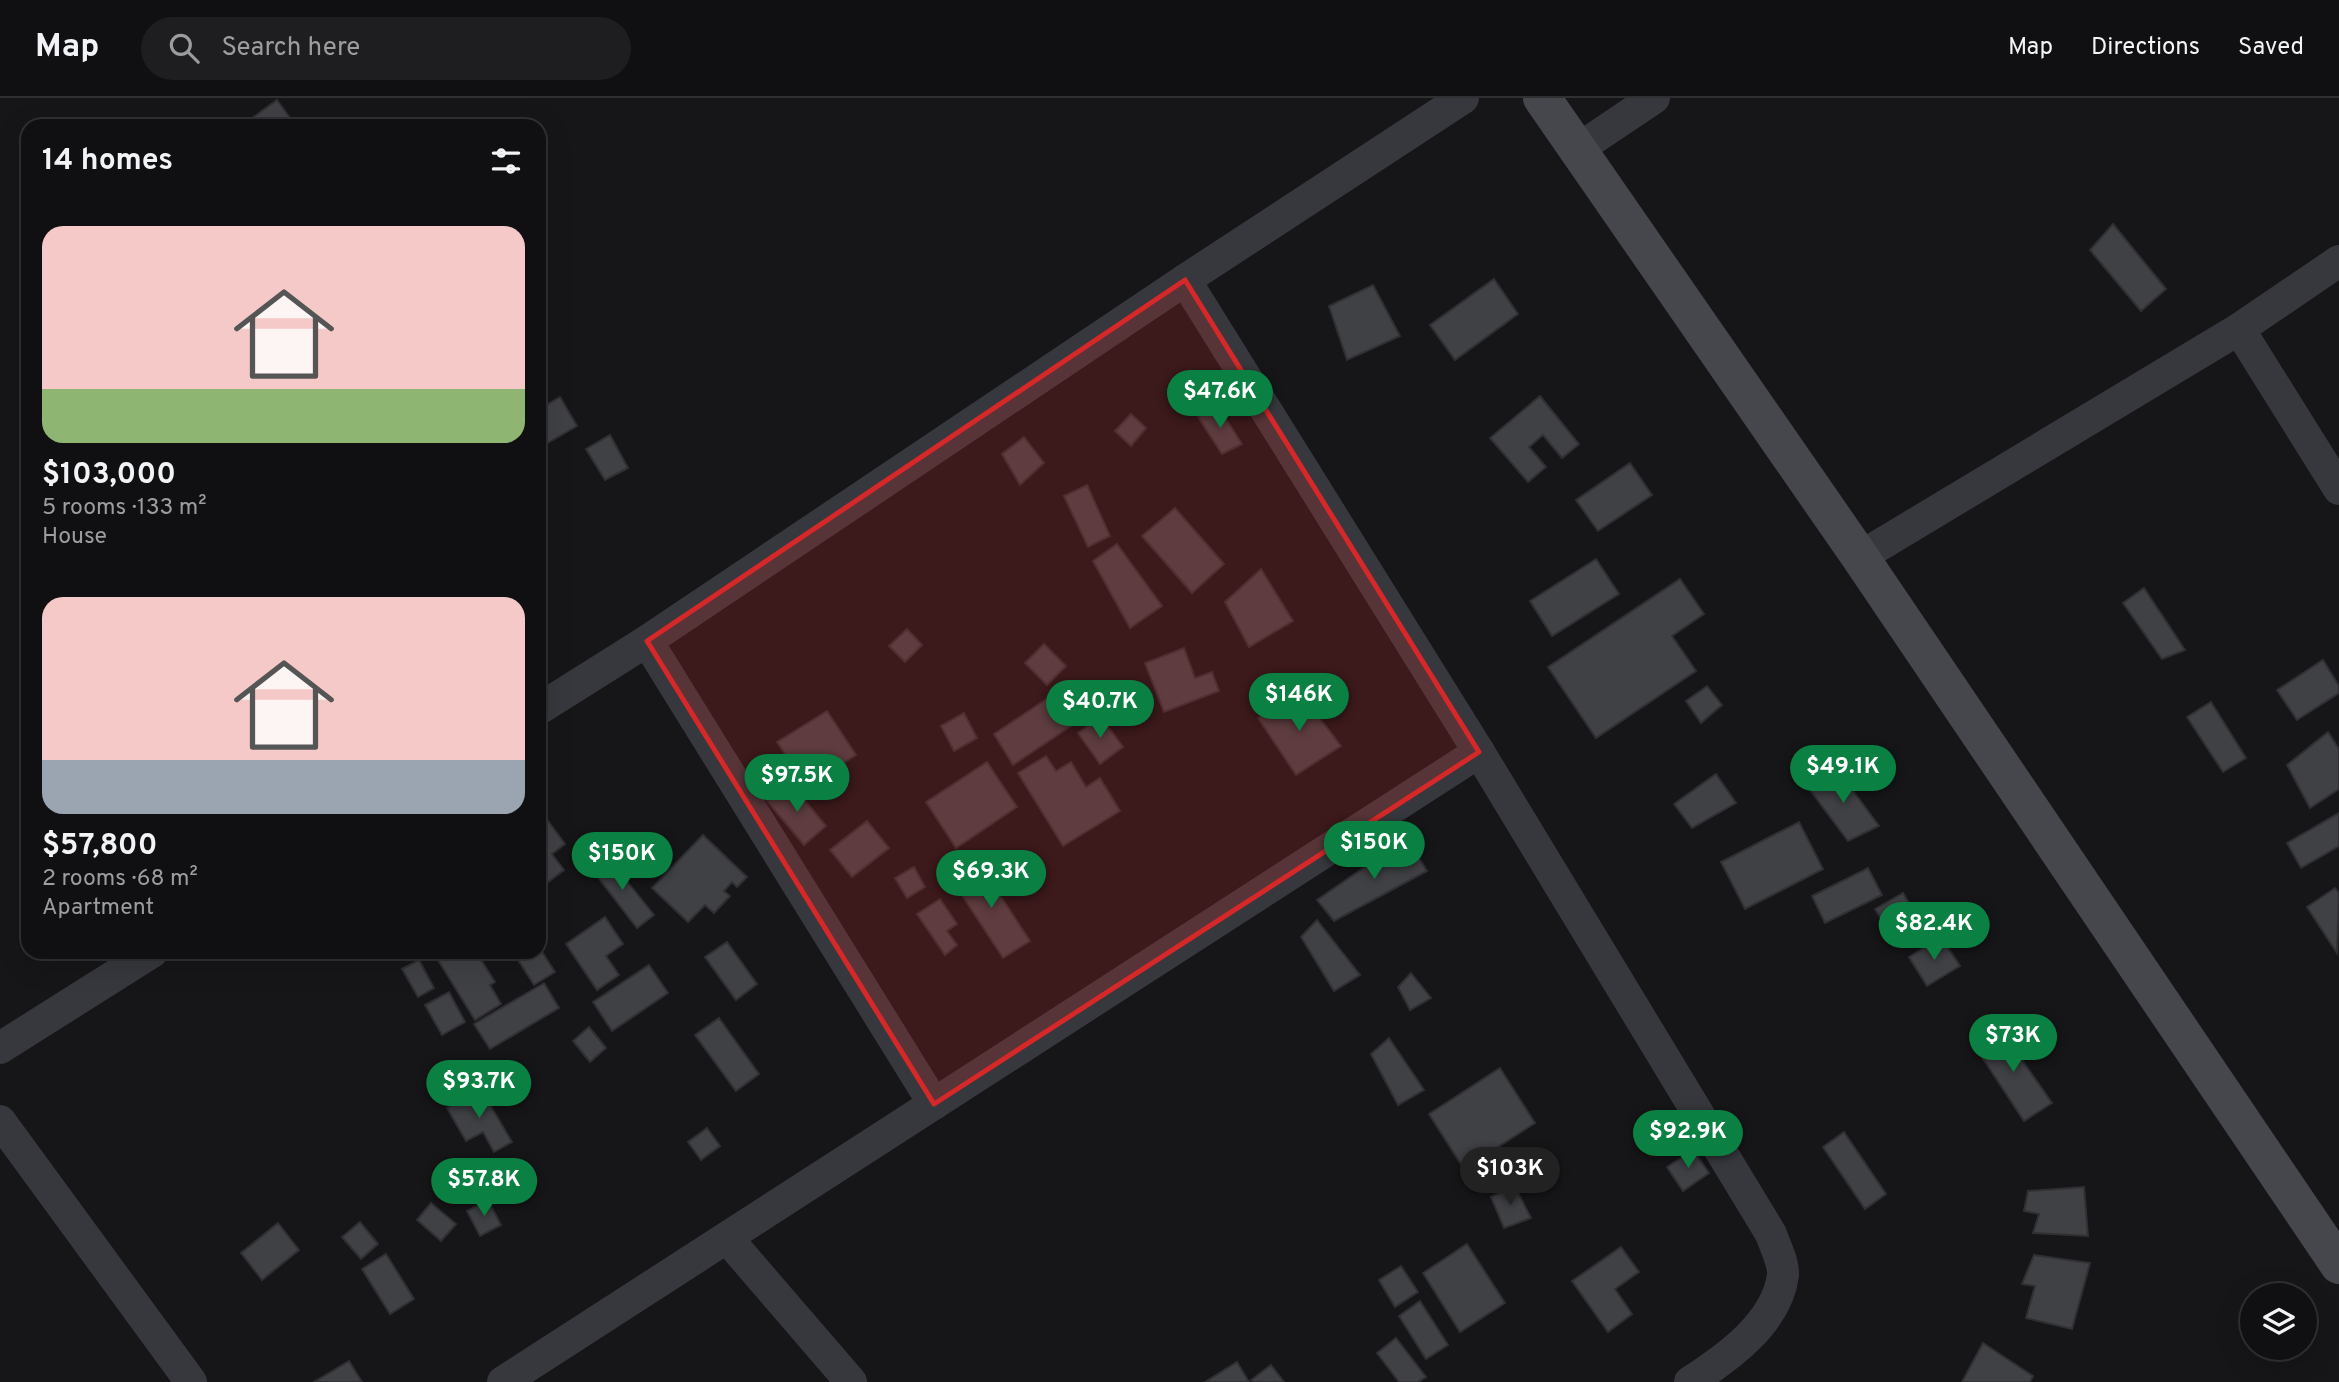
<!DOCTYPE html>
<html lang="en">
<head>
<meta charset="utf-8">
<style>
  body { margin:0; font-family:Overpass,sans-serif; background:#1e1e20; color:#f1f3f6; height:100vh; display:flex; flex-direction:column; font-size:26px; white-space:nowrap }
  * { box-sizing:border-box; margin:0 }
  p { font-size:23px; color:#9c9d9f }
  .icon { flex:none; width:38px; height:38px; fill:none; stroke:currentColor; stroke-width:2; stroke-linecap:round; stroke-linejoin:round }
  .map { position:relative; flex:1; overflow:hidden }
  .sheet { position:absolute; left:21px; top:21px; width:525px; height:840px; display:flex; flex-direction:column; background:#101012; border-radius:21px; box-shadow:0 7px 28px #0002,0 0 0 2px #303032 }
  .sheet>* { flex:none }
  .fabs { position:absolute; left:2240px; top:1185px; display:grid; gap:14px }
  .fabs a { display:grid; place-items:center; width:77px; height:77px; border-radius:50%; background:#101012; box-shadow:0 7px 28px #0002,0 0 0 2px #303032; font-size:35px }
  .price { position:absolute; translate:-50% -60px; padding:0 16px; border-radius:24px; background:#0b8043; color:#fff; font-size:23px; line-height:46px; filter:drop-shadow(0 2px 4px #0008) }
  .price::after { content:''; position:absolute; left:50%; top:42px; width:21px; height:16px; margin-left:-10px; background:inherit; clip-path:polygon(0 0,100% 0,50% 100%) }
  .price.current { background:#222; color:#fff }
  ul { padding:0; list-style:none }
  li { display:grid; align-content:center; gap:14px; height:371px; padding:0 21px }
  li span { display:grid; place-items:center; height:217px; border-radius:21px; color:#555 }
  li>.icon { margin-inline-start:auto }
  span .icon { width:126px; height:126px; fill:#fffc; stroke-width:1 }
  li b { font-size:30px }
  h2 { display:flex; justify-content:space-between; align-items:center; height:84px; padding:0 21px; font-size:30px }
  header { display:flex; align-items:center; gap:42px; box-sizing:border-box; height:98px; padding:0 35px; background:#101012; border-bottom:2px solid #303032 }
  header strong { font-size:33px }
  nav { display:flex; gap:38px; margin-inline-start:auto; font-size:24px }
  .search { width:490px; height:63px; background:#1e1e20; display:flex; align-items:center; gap:18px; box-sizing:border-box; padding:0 24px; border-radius:38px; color:#9c9d9f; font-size:26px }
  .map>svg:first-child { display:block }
  .building { fill:#404145; stroke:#303034; stroke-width:2 }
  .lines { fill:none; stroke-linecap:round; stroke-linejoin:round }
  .street { stroke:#37383d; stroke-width:32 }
  .secondary { stroke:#45474d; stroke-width:38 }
  .marked { fill:#d62828; fill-opacity:0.2; stroke:#d62828; stroke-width:5; stroke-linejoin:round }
</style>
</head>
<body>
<header>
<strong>Map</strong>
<div class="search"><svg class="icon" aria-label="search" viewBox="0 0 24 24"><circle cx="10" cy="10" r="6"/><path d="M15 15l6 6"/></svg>Search here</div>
<nav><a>Map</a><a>Directions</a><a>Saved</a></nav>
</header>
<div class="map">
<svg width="2339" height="1284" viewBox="0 0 2339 1284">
  <rect width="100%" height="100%" fill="#161618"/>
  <g class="building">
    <path d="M277 2 296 28H241Z"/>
    <path d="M2113 126 2166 191 2141 213 2090 152Z"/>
    <path d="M1494 181 1518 216 1455 262 1430 227Z"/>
    <path d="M1373 187 1400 238 1347 262 1329 208Z"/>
    <path d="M1540 298 1579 346 1562 360 1543 337 1529 349 1546 369 1528 384 1490 340Z"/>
    <path d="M560 299 577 328 539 350V311Z"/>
    <path d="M1217 307 1242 346 1222 356 1198 319Z"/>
    <path d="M1131 316 1146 330 1131 348 1115 333Z"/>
    <path d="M610 337 628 370 605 382 586 351Z"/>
    <path d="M1024 339 1044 365 1020 387 1002 356Z"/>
    <path d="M1630 365 1652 397 1598 433 1576 402Z"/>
    <path d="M1087 387 1110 438 1088 449 1064 398Z"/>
    <path d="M1175 410 1224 466 1192 495 1142 438Z"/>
    <path d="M1117 446 1162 508 1130 530 1093 463Z"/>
    <path d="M1596 461 1619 496 1552 538 1530 503Z"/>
    <path d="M1261 471 1293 523 1249 549 1225 504Z"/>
    <path d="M1680 481 1704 516 1672 538 1696 573 1596 640 1548 569Z"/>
    <path d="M2144 490 2185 552 2162 561 2123 505Z"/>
    <path d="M907 531 922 547 905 564 889 548Z"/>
    <path d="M1044 546 1066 568 1047 587 1025 565Z"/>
    <path d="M1184 550 1195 580 1212 574 1219 593 1164 614 1145 565Z"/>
    <path d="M2323 562 2339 588V595L2297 622 2277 592Z"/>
    <path d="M1707 588 1722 607 1701 625 1686 603Z"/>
    <path d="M1299 593 1341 648 1296 677 1258 620Z"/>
    <path d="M1057 594 1077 624 1013 667 994 636Z"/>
    <path d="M2211 604 2246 660 2223 674 2187 619Z"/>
    <path d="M827 613 856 657 813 684 799 662 792 666 777 644Z"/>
    <path d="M964 615 977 640 954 653 941 628Z"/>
    <path d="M1101 619 1123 649 1100 666 1078 635Z"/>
    <path d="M2328 634 2339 651V691L2310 710 2287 667Z"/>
    <path d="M1046 658 1056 673 1071 664 1086 689 1100 680 1120 713 1063 748 1018 675Z"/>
    <path d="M987 664 1017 709 956 750 926 704Z"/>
    <path d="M1833 666 1879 728 1848 743 1810 692Z"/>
    <path d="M1716 676 1736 705 1692 730 1674 706Z"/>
    <path d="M790 685 826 728 804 747 767 703Z"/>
    <path d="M2339 715V748L2301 770 2287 745Z"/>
    <path d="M543 716 565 746 552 756 564 772 539 791V719Z"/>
    <path d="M867 723 889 750 852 779 830 752Z"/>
    <path d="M1799 724 1823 771 1745 811 1721 764Z"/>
    <path d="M703 737 747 779 737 789 732 784 724 793 730 798 714 815 705 807 688 824 652 790Z"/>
    <path d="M1407 740 1427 773 1334 823 1317 802Z"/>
    <path d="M606 757 654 817 637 830 590 769Z"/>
    <path d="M979 765 1030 843 1003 860 952 782Z"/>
    <path d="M914 769 925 789 907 800 895 780Z"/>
    <path d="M1868 770 1882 797 1825 825 1812 798Z"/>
    <path d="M2335 790 2339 795 2337 855 2307 809Z"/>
    <path d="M1903 795 1923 828 1896 845 1875 811Z"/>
    <path d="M940 801 957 826 947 833 957 847 945 857 917 816Z"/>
    <path d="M605 819 623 846 606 858 619 877 597 892 566 846Z"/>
    <path d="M1317 822 1360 877 1334 893 1301 839Z"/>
    <path d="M1941 839 1960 868 1927 888 1909 859Z"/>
    <path d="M727 844 757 886 736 902 705 859Z"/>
    <path d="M539 849 555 874 534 887 513 854H539Z"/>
    <path d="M433 854H476L495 884 490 887 501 906 475 922Z"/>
    <path d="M419 862 434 890 418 899 402 871Z"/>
    <path d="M649 867 668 895 612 933 593 904Z"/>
    <path d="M1411 875 1431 900 1410 912 1398 889Z"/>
    <path d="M544 885 559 910 490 951 474 926Z"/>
    <path d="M449 894 465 924 442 937 425 907Z"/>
    <path d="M719 920 759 976 736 993 695 937Z"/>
    <path d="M589 929 606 950 590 964 573 943Z"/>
    <path d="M1999 929 2052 1005 2024 1023 1974 947Z"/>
    <path d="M1389 940 1424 992 1398 1007 1371 956Z"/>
    <path d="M1500 970 1535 1025 1464 1071 1429 1016Z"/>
    <path d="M480 990 512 1044 494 1054 483 1034 466 1043 447 1010Z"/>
    <path d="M707 1030 720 1048 701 1062 688 1044Z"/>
    <path d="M1844 1034 1886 1096 1865 1111 1823 1049Z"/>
    <path d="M1693 1052 1709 1075 1683 1093 1667 1069Z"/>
    <path d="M1514 1087 1531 1120 1504 1130 1491 1099Z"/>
    <path d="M2084 1089 2088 1138 2033 1135 2039 1116 2024 1113 2028 1093Z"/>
    <path d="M488 1102 501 1127 480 1138 467 1113Z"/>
    <path d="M431 1105 456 1126 441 1143 417 1122Z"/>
    <path d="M360 1124 378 1146 361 1161 342 1139Z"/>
    <path d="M278 1125 299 1152 262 1182 241 1155Z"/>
    <path d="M1467 1146 1505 1205 1460 1234 1423 1175Z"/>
    <path d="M1621 1149 1639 1174 1615 1191 1632 1216 1608 1234 1572 1183Z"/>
    <path d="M386 1156 414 1201 390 1216 362 1171Z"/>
    <path d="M2034 1157 2090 1165 2072 1231 2026 1220 2035 1188 2022 1186Z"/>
    <path d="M1401 1168 1418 1194 1395 1209 1379 1182Z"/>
    <path d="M1420 1203 1448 1247 1426 1261 1399 1218Z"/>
    <path d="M1396 1240 1426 1279 1418 1284H1399L1377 1255Z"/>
    <path d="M1983 1245 2033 1278 2030 1284H1962Z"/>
    <path d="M349 1263 362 1284H314Z"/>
    <path d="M1237 1264 1249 1284H1205Z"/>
    <path d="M1271 1267 1284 1284H1253L1251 1282Z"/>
  </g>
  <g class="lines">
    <g class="street">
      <path d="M1578 51 1654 0"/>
      <path d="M1185 182 1479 654 1771 1136C1775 1148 1784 1165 1783 1177 1777 1225 1727 1260 1690 1284"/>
      <path d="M2239 231 2339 391"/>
      <path d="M1860 459 2239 231 2339 163"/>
      <path d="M647 543 934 1006"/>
      <path d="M539 611 647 543 1185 182 1463 0"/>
      <path d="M0 950 152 854"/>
      <path d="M0 1023 191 1284"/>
      <path d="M727 1140 851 1284"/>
      <path d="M503 1284 1479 654"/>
    </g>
    <path class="secondary" d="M1542 0 1860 459 2339 1167"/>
  </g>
  <path class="marked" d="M1185 182 1479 654 934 1006 647 543Z"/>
</svg>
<div class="fabs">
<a><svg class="icon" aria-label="layers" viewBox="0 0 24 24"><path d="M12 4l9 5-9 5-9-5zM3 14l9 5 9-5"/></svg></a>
</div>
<b class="price" style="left:1220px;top:332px">$47.6K</b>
<b class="price" style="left:1299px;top:635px">$146K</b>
<b class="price" style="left:1100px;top:642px">$40.7K</b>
<b class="price" style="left:1843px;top:707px">$49.1K</b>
<b class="price" style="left:797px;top:716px">$97.5K</b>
<b class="price" style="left:1374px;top:783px">$150K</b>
<b class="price" style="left:622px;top:794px">$150K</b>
<b class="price" style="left:991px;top:812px">$69.3K</b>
<b class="price" style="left:1934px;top:864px">$82.4K</b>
<b class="price" style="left:2013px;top:976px">$73K</b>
<b class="price" style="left:479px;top:1022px">$93.7K</b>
<b class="price" style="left:1688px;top:1072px">$92.9K</b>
<b class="price current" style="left:1510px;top:1109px">$103K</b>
<b class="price" style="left:484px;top:1120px">$57.8K</b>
<section class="sheet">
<h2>14 homes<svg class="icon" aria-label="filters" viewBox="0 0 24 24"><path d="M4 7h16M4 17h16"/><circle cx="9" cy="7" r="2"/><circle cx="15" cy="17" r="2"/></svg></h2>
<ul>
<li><span style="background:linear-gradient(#f6c9c9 75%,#8fb573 0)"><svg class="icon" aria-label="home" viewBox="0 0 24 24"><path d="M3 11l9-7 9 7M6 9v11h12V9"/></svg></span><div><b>$103,000</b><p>5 rooms · 133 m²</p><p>House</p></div></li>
<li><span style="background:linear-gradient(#f6c9c9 75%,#9aa5b1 0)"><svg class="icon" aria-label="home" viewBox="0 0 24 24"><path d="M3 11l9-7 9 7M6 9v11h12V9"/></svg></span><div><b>$57,800</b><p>2 rooms · 68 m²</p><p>Apartment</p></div></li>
</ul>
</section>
</div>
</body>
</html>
